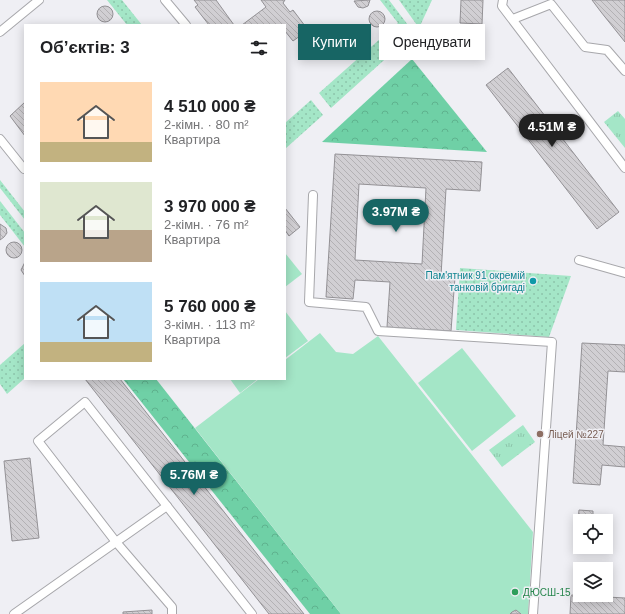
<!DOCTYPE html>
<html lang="uk">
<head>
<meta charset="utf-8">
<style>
  body { margin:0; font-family:Helvetica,sans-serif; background:#f6f6f6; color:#202124; height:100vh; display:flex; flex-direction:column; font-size:15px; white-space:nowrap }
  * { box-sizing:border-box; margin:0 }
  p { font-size:13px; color:#757577 }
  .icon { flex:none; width:22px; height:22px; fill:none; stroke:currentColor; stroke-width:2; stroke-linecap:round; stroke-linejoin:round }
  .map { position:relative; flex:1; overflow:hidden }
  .panel { position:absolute; left:24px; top:24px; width:262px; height:356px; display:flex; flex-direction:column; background:#fff; border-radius:0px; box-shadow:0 2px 10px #0003 }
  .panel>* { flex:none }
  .top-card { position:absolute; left:298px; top:24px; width:267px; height:36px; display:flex; gap:8px }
  .fabs { position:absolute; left:573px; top:514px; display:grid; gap:8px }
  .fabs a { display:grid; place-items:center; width:40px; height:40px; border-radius:0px; background:#fff; box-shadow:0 2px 10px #0003; font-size:20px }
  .price { position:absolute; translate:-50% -34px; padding:0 9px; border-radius:14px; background:#176564; color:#fff; font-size:13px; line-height:26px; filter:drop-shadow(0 1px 2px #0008) }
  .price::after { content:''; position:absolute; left:50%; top:24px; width:12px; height:9px; margin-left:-6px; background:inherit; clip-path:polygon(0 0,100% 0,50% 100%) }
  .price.current { background:#222; color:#fff }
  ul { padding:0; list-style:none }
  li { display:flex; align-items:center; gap:12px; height:100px; padding:0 16px }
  li span { display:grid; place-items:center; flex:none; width:112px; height:80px; border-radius:0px; color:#555 }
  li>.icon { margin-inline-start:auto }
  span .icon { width:48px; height:48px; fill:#fffc; stroke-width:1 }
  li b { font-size:17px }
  h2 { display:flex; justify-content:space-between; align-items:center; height:48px; padding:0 16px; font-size:17px }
  .pill { padding:0 14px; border-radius:0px; background:#fff; box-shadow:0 2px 10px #0003; font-size:14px; line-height:36px }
  .pill.current { background:#176564; color:#fff }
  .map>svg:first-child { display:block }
  .grass { fill:url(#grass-dots) }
  .forest { fill:url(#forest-crowns) }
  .park { fill:url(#park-tufts) }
  .pitch { fill:#a4e6c7 }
  .building { fill:url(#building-back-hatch); stroke:#939195; fill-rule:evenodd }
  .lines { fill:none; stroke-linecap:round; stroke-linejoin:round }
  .lane-casing { stroke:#a7a7ab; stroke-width:10 }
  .lane { stroke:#fff; stroke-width:8 }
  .culture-dot { fill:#0f9aa8; stroke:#efeff4; stroke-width:1.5 }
  .education-dot { fill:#8d6e63; stroke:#efeff4; stroke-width:1.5 }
  .leisure-dot { fill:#2e9e5b; stroke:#efeff4; stroke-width:1.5 }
  .labels { text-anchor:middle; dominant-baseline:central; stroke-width:3; stroke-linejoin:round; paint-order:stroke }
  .culture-label { font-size:10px; fill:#0d838f; stroke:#efeff4; text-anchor:end }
  .education-label { font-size:10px; fill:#785e54; stroke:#efeff4; text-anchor:start }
  .leisure-label { font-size:10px; fill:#27864d; stroke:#efeff4; text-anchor:start }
</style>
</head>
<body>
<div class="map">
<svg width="625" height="614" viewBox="0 0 625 614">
  <defs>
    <pattern id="grass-dots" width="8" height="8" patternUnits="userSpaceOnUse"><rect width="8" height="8" fill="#a4e6c7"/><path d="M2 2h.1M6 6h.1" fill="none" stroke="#8cc4aa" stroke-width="1.8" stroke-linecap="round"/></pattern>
    <pattern id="forest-crowns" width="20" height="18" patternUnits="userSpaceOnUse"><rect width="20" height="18" fill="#6fd0a6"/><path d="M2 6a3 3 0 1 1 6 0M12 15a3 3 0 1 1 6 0" fill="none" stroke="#5fb28e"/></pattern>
    <pattern id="park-tufts" width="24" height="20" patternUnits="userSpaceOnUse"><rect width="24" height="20" fill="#a4e6c7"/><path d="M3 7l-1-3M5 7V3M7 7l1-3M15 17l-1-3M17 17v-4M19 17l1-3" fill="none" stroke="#8cc4aa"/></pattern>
    <pattern id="building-back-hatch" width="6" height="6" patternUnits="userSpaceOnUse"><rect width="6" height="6" fill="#d1cfd3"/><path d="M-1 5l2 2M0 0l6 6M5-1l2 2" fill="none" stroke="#b3b1b4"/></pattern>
  </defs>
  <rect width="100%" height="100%" fill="#efeff4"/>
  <g class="grass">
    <path d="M107 0H122L142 25H127Z"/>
    <path d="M380 0H389L414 33 331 108 319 93 398 23Z"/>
    <path d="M399 0H432L419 28Z"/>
    <path d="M311 100 323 115 285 149V123Z"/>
    <path d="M0 180 25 212V220L0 188Z"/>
    <path d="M0 201 25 233V247L0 215Z"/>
    <path d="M460 268 571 276 549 337 456 330Z"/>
    <path d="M25 343V378L7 394 0 384V365Z"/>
  </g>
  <g class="forest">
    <path d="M412 59 487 152 322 142Z"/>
    <path d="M123 379H156L341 614H310Z"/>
  </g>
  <g class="park">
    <path d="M618 111 625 119V148L604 122Z"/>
    <path d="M523 425 535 442 502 467 489 450Z"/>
  </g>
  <g class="pitch">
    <path d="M285 253 302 274 285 287Z"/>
    <path d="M285 311 308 341 285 358Z"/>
    <path d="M320 333 336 352 353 354 378 336 533 532 528 614H341L195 428 259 379H285V360Z"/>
    <path d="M462 348 516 416 472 451 418 383Z"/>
    <path d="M230 379H258L240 393Z"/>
  </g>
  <g class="building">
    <path d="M194 0H216L234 25H209L195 7 198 5Z"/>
    <path d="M261 0H285L283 3 290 12 293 10 308 30 293 41 285 31V25H242L266 7Z"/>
    <path d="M370 0 368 6 363 8 358 7 354 1Z"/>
    <path d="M461 0H483L482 24 460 23Z"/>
    <path d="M592 0H625V42L601 12Z"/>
    <circle cx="105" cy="14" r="8"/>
    <circle cx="377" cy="19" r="8"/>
    <path d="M508 68 619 212 597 229 486 85Z"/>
    <path d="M25 102V136L10 116Z"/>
    <path d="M335 154 482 162 480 191 446 189 441 276 455 277 451 331 387 327 390 282 355 280 353 299 326 297ZM359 184 426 188 422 264 355 260Z"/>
    <path d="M285 208 300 227 289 236 285 230Z"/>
    <path d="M0 224 6 228 7 233 4 237 0 240Z"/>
    <circle cx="14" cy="250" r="8"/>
    <path d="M25 262V276L21 270Z"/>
    <path d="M582 343 625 345V372L608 371 603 445 625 447V467L602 465 600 485 573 483Z"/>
    <path d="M85 379H120L304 614H269Z"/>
    <path d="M30 458 39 538 12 541 4 461Z"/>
    <path d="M579 510 593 511V521H580V532L577 531Z"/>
    <path d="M571 595 625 598V614H570Z"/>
    <path d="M152 610V614H123V612Z"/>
    <path d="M516 610 521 614H510L512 612Z"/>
  </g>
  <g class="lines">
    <g class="lane-casing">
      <g id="lane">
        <path d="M165 0 186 25"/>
        <path d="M503 0 502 6 625 168"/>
        <path d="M513 19 551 4 585 47 607 50 625 71"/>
        <path d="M0 32 39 0"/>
        <path d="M0 139 24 169"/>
        <path d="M313 195 309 302 366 307 378 331 552 342 533 614"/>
        <path d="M579 260 625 273"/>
        <path d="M14 614 167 506"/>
        <path d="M172 614V607L116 542 38 441 85 402 252 614"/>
      </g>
    </g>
    <use href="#lane" class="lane"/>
  </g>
  <circle class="culture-dot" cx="533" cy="281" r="4"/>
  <circle class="education-dot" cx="540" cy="434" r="4"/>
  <circle class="leisure-dot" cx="515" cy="592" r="4"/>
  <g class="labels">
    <g class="culture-label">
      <text x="525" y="275">Пам'ятник 91 окремій<tspan x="525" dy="12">танковій бригаді</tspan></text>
    </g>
    <g class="education-label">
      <text x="548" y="434">Ліцей №227</text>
    </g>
    <g class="leisure-label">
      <text x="523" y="592">ДЮСШ-15</text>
    </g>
  </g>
</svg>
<div class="fabs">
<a><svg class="icon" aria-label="locate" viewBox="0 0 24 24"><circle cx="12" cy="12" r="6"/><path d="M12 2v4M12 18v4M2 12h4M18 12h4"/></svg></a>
<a><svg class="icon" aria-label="layers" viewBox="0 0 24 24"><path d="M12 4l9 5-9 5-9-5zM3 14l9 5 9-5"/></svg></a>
</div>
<b class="price current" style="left:552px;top:148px">4.51M ₴</b>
<b class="price" style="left:396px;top:233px">3.97M ₴</b>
<b class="price" style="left:194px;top:496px">5.76M ₴</b>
<div class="top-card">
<a class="pill current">Купити</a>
<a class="pill">Орендувати</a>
</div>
<section class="panel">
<h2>Об’єктів: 3<svg class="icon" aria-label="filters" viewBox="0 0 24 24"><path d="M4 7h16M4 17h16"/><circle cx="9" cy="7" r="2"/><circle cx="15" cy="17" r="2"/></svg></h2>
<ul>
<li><span style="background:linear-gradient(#ffd9b3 75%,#c2b280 0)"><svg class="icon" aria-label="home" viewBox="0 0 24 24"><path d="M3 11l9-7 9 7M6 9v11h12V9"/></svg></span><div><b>4 510 000 ₴</b><p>2-кімн. · 80 m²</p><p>Квартира</p></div></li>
<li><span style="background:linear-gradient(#dfe7d0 60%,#b9a48a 0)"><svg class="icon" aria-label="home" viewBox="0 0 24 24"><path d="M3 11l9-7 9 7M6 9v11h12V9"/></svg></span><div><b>3 970 000 ₴</b><p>2-кімн. · 76 m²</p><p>Квартира</p></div></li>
<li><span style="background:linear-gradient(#bfe0f5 75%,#c2b280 0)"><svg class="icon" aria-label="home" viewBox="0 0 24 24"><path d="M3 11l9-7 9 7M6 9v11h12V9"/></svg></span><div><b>5 760 000 ₴</b><p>3-кімн. · 113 m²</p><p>Квартира</p></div></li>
</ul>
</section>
</div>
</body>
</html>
